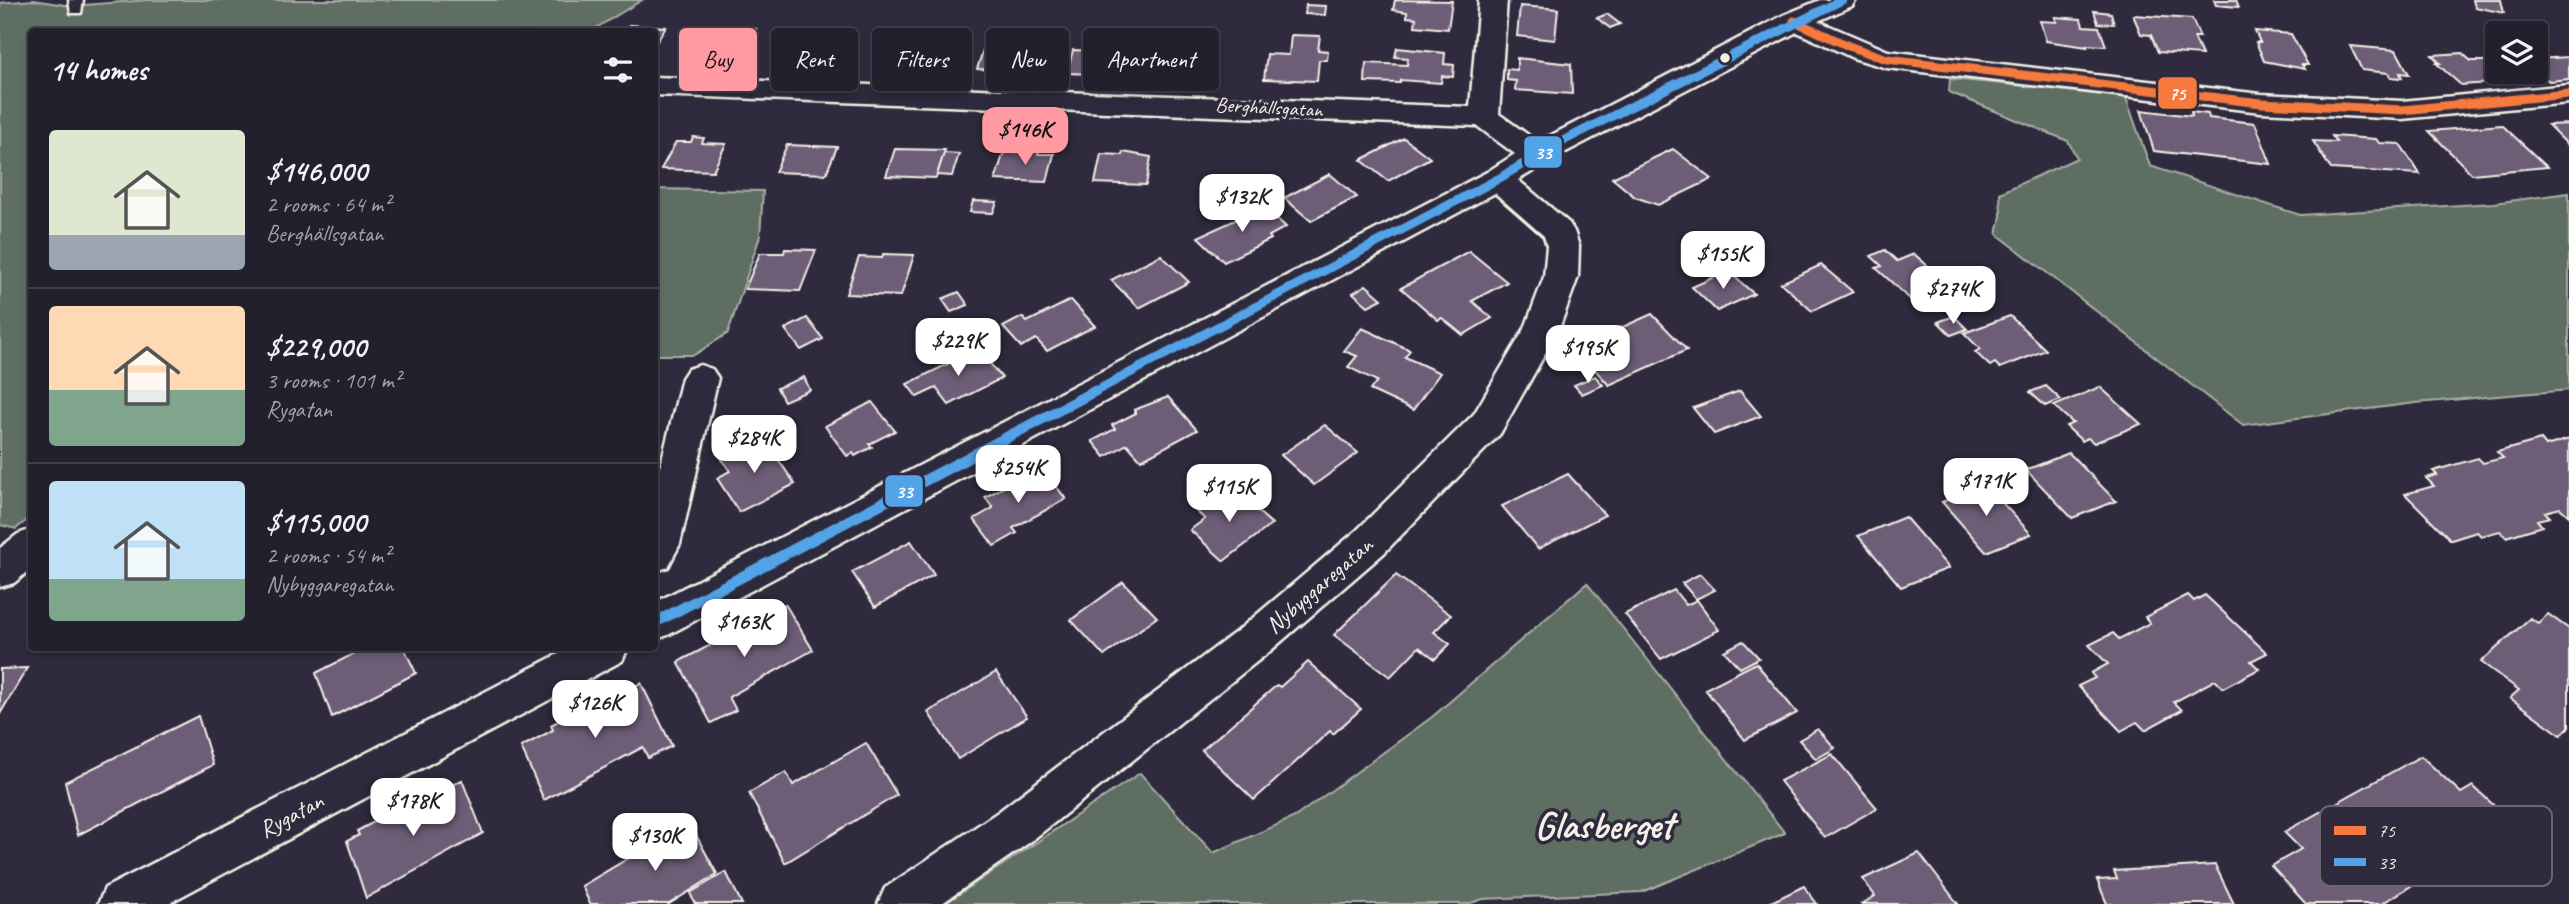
<!DOCTYPE html>
<html lang="en">
<head>
<meta charset="utf-8">
<style>
  body { margin:0; font-family:Caveat,sans-serif; background:#2f2d3a; color:#f1f3f6; height:100vh; display:flex; flex-direction:column; font-size:26px; white-space:nowrap }
  * { box-sizing:border-box; margin:0 }
  p { font-size:23px; color:#a3a3aa }
  .icon { flex:none; width:38px; height:38px; fill:none; stroke:currentColor; stroke-width:2; stroke-linecap:round; stroke-linejoin:round }
  .map { position:relative; flex:1; overflow:hidden }
  .panel { position:absolute; left:28px; top:28px; width:630px; height:623px; display:flex; flex-direction:column; background:#23202e; border-radius:7px; box-shadow:0 4px 10px #0003,0 0 0 2px #403e4a }
  .panel>* { flex:none }
  .guide { position:absolute; left:679px; top:28px; width:665px; height:63px; display:flex; gap:14px }
  .fabs { position:absolute; left:2485px; top:21px; display:grid; gap:14px }
  .fabs a { display:grid; place-items:center; width:63px; height:63px; border-radius:7px; background:#23202e; box-shadow:0 4px 10px #0003,0 0 0 2px #403e4a; font-size:35px }
  .price { position:absolute; translate:-50% -60px; padding:0 16px; border-radius:14px; background:#fff; color:#222; font-size:23px; line-height:46px; filter:drop-shadow(0 2px 4px #0008) }
  .price::after { content:''; position:absolute; left:50%; top:42px; width:21px; height:16px; margin-left:-10px; background:inherit; clip-path:polygon(0 0,100% 0,50% 100%) }
  .price.current { background:#ff9aa2; color:#111 }
  ul { padding:0; list-style:none }
  li { display:flex; align-items:center; gap:21px; height:175px; padding:0 21px }
  li+li { border-top:2px solid #403e4a }
  li span { display:grid; place-items:center; flex:none; width:196px; height:140px; border-radius:7px; color:#555 }
  li>.icon { margin-inline-start:auto }
  span .icon { width:84px; height:84px; fill:#fffc; stroke-width:1 }
  li b { font-size:30px }
  h2 { display:flex; justify-content:space-between; align-items:center; height:84px; padding:0 21px; font-size:30px }
  .chip { padding:0 24px; border-radius:7px; background:#23202e; box-shadow:0 4px 10px #0003,0 0 0 2px #403e4a; font-size:24px; line-height:63px }
  .chip.current { background:#ff9aa2; color:#111 }
  .map>svg:first-child { display:block }
  .green { fill:#5e6e64; stroke:#a9b0a6; stroke-width:2 }
  .building { fill:#6e5d77; stroke:#f4f1e8; stroke-width:2 }
  .lines { fill:none; stroke-linecap:round; stroke-linejoin:round }
  .service-casing { stroke:#f4f1e8; stroke-width:5 }
  .minor-casing { stroke:#f4f1e8; stroke-width:5 }
  .service { fill:#2f2a3d; fill-rule:evenodd }
  .minor { fill:#2f2a3d; fill-rule:evenodd }
  .bus-1-casing { stroke:#2f2a3d; stroke-width:13 }
  .bus-2-far1-casing { stroke:#2f2a3d; stroke-width:13 }
  .bus-2-casing { stroke:#2f2a3d; stroke-width:17 }
  .bus-1 { stroke:#f6793e; stroke-width:9 }
  .bus-2-far1 { stroke:#53a3e8; stroke-width:9 }
  .bus-2 { stroke:#53a3e8; stroke-width:11 }
  .bus-dot { fill:#f4f1e8; stroke:#2f2a3d; stroke-width:2.5 }
  .labels { text-anchor:middle; dominant-baseline:central; stroke-width:7; stroke-linejoin:round; paint-order:stroke }
  .far-street-label { font-size:21px; fill:#f4f1e8; stroke:#2f2a3d }
  .street-label { font-size:24px; fill:#f4f1e8; stroke:#2f2a3d }
  .near-district-label { font-size:38px; font-weight:bold; fill:#f4f1e8; stroke:#2f2a3d }
  .key { fill:#2f2a3d; stroke:#6a6670; stroke-width:2 }
  .key-label { font-size:19px; fill:#f4f1e8 }
  .line-badge { stroke:#2f2a3d; stroke-width:2.5 }
  .badge-label { font-size:19px; text-anchor:middle; font-weight:bold; fill:#fff }
</style>
</head>
<body>
<div class="map">
<svg width="2569" height="904" viewBox="0 0 2569 904">
  <rect width="100%" height="100%" fill="#2f2a3d"/>
  <filter id="ink" filterUnits="userSpaceOnUse"><feTurbulence type="fractalNoise" baseFrequency=".0143" numOctaves="2"/><feDisplacementMap in="SourceGraphic" scale="14" xChannelSelector="R" yChannelSelector="G"/><feConvolveMatrix kernelMatrix="1 2 1 2 8 2 1 2 1" color-interpolation-filters="sRGB"/></filter>
  <g filter="url(#ink)">
    <g class="green">
      <path d="M33 0 71 6 148 0H642L591 31 32 32V516L16 529 0 525V3Z"/>
      <path d="M1950 79 2125 95 2150 166 2300 215 2494 203 2569 193V390L2416 403 2243 425 1997 234 2001 216 2000 193 2077 158 2068 141 1949 92Z"/>
      <path d="M655 189 763 191 760 236 728 333 694 355H655Z"/>
      <path d="M1587 583 1785 833 1642 892 1483 899 1468 904H944L1140 773 1213 853 1295 817 1432 717Z"/>
    </g>
    <g class="building">
      <path d="M1395 0 1452 1 1448 29 1415 26 1416 18 1407 17V12L1393 10Z"/>
      <path d="M2214 0H2236L2239 7 2216 5Z"/>
      <path d="M2473 0H2501L2504 13 2475 7Z"/>
      <path d="M1306 5 1326 6 1325 15 1305 14Z"/>
      <path d="M1520 6 1558 9 1555 40 1517 36Z"/>
      <path d="M2094 11 2111 13 2114 24 2098 23Z"/>
      <path d="M1607 14 1620 24 1610 28 1597 18Z"/>
      <path d="M2133 15 2192 19 2200 37H2194L2202 55 2158 52 2151 35 2141 34Z"/>
      <path d="M2055 17 2081 19 2083 26 2099 27 2106 46 2086 45 2087 47 2046 41 2040 21 2057 22Z"/>
      <path d="M629 25 666 27 654 46V32H625Z"/>
      <path d="M716 27 756 29 738 63 698 61Z"/>
      <path d="M2255 31 2291 34 2308 65H2302L2305 69 2264 61 2256 42H2260Z"/>
      <path d="M1291 35 1320 36 1318 50 1328 51 1327 60H1319L1317 81 1264 79 1267 54 1289 55Z"/>
      <path d="M810 40 854 41 846 64H800Z"/>
      <path d="M893 44 944 45 936 68 884 66Z"/>
      <path d="M2350 46 2396 50 2409 74 2400 73 2402 78 2390 77 2388 73 2362 70Z"/>
      <path d="M984 47 1034 49 1027 71 977 69Z"/>
      <path d="M1397 48 1445 53 1444 64 1454 65 1453 77 1442 76 1441 83 1400 80V83L1365 82 1366 63 1407 65 1408 58 1395 57Z"/>
      <path d="M1073 50 1126 52 1121 75 1067 73Z"/>
      <path d="M1164 51 1214 52 1210 77 1160 76Z"/>
      <path d="M2462 53 2471 61H2485L2505 82 2461 85 2436 63H2440L2432 55Z"/>
      <path d="M2569 57V79L2549 81 2536 69V59Z"/>
      <path d="M1517 58 1571 64 1572 94 1515 90 1516 81 1507 80V69L1517 70Z"/>
      <path d="M2141 110 2192 116 2191 112 2208 114 2209 118 2255 123 2271 164 2154 151Z"/>
      <path d="M2569 124V146L2548 125Z"/>
      <path d="M2502 125 2547 167 2472 174 2429 131Z"/>
      <path d="M2332 136 2376 139 2379 143 2400 144 2420 174 2331 169 2313 141 2336 142Z"/>
      <path d="M693 137 704 138 702 143 726 144 713 171 661 169 676 142H691Z"/>
      <path d="M1404 138 1430 158 1388 181 1361 160Z"/>
      <path d="M787 145 837 147 826 174 775 172Z"/>
      <path d="M895 149 945 150 936 178 886 176Z"/>
      <path d="M1026 149 1039 150 1038 154H1054L1047 182 995 180 1004 152H1026Z"/>
      <path d="M1673 149 1712 179 1658 205 1635 197 1612 178Z"/>
      <path d="M1123 152 1151 157 1146 185 1095 183 1101 154 1122 155Z"/>
      <path d="M944 153 959 154 952 176 937 175Z"/>
      <path d="M1330 174 1357 197 1311 221 1284 198Z"/>
      <path d="M973 201 997 202 993 213 970 212Z"/>
      <path d="M1264 207 1286 227 1269 236 1271 239 1224 262 1198 237Z"/>
      <path d="M785 249 816 250 800 291 745 289 760 253H784Z"/>
      <path d="M1885 250 1897 261 1914 254 1960 294 1945 301 1950 305 1937 310 1932 305 1922 310 1876 268 1882 266 1871 256Z"/>
      <path d="M1469 251 1507 282 1472 301 1492 318 1463 335 1442 318 1438 320 1401 288Z"/>
      <path d="M883 254 914 255 901 296 846 294 859 257 882 258Z"/>
      <path d="M1161 255 1189 282 1139 308 1111 280Z"/>
      <path d="M1821 265 1853 292 1812 311 1781 283Z"/>
      <path d="M1728 271 1754 294 1717 311 1692 287Z"/>
      <path d="M1366 285 1382 299 1368 306 1353 293Z"/>
      <path d="M959 292 968 305 951 312 942 299Z"/>
      <path d="M1071 300 1095 326 1047 351 1036 339 1021 347 1003 327 1022 317 1027 322Z"/>
      <path d="M1652 314 1687 350 1609 385 1575 348Z"/>
      <path d="M1954 316 1967 329 1951 335 1938 322Z"/>
      <path d="M2010 316 2046 350 2000 368 1995 363 1990 366 1975 352 1980 349 1964 333Z"/>
      <path d="M807 318 823 339 801 350 785 329Z"/>
      <path d="M1362 328 1410 350 1405 357 1440 373 1413 410 1370 390 1377 381 1348 367 1357 356 1344 351Z"/>
      <path d="M978 349 1002 378 949 405 936 388 917 397 907 384Z"/>
      <path d="M1595 376 1603 385 1582 394 1574 385Z"/>
      <path d="M804 377 810 390 784 401 777 388Z"/>
      <path d="M2046 386 2061 400 2045 406 2030 392Z"/>
      <path d="M2100 387 2141 424 2094 443 2088 438 2082 441 2066 426 2073 423 2054 406Z"/>
      <path d="M1740 391 1761 416 1714 434 1693 408Z"/>
      <path d="M1168 397 1197 430 1141 460 1127 444 1105 457 1092 441 1115 429 1112 425 1136 413 1134 410Z"/>
      <path d="M872 402 895 431 869 444 872 447 855 456 853 453 847 456 825 426Z"/>
      <path d="M1325 425 1358 453 1314 485 1281 455Z"/>
      <path d="M763 437 795 484 739 512 717 478 730 471 721 458Z"/>
      <path d="M2569 439V516L2560 508 2545 512 2550 517 2537 520 2542 526 2506 537 2500 531 2481 536 2477 532 2451 540 2405 494 2434 486 2426 478 2437 475 2433 471 2478 458 2483 463 2503 458 2497 452 2541 440 2546 446Z"/>
      <path d="M2069 453 2116 501 2072 518 2026 470Z"/>
      <path d="M1041 467 1066 499 1013 528 1017 533 994 546 974 519 993 508 985 497Z"/>
      <path d="M1568 474 1605 515 1538 549 1502 506Z"/>
      <path d="M1986 485 2031 534 1986 552 1942 502Z"/>
      <path d="M1229 486 1272 524 1224 561 1190 530 1205 519 1196 511Z"/>
      <path d="M1905 517 1949 568 1901 587 1858 536Z"/>
      <path d="M911 541 934 575 875 607 852 572Z"/>
      <path d="M1700 574 1715 590 1696 599 1682 583Z"/>
      <path d="M1396 575 1451 615 1434 632 1450 644 1435 659 1419 647 1390 677 1334 635Z"/>
      <path d="M1123 582 1157 617 1104 656 1071 620Z"/>
      <path d="M1674 590 1686 605 1697 600 1719 630 1661 659 1625 614Z"/>
      <path d="M2188 595 2194 601 2205 595 2267 653 2251 661 2259 669 2223 688 2215 680 2174 702 2182 710 2145 730 2137 722 2121 731 2078 686 2095 678 2091 673 2108 664 2089 645 2113 633 2119 639 2150 623 2145 617Z"/>
      <path d="M785 604 813 650 729 697 736 710 711 723 678 662 730 635 726 629 754 614 757 619Z"/>
      <path d="M2548 614 2569 629V727L2561 735 2510 698 2519 690 2481 662 2530 618 2538 623Z"/>
      <path d="M1743 641 1759 658 1740 668 1724 651Z"/>
      <path d="M365 648H404L416 673 332 717 316 673Z"/>
      <path d="M1308 662 1361 709 1333 734 1330 731 1254 800 1202 750 1277 685 1280 687Z"/>
      <path d="M1756 663 1797 713 1745 740 1705 689Z"/>
      <path d="M27 668 0 714V669Z"/>
      <path d="M996 672 1027 717 958 759 928 712Z"/>
      <path d="M641 683 672 746 648 758 643 747 544 800 521 747 553 730 551 725 595 701 597 705Z"/>
      <path d="M198 716 213 765 78 835 65 782Z"/>
      <path d="M1818 729 1835 748 1816 759 1799 740Z"/>
      <path d="M866 743 897 795 785 863 749 793 786 772 793 785Z"/>
      <path d="M1832 754 1877 808 1825 838 1780 781Z"/>
      <path d="M2421 756 2461 793 2473 786 2517 827 2466 856 2475 865 2454 877 2443 867 2381 904H2306L2271 866 2301 849 2284 832Z"/>
      <path d="M462 780 483 833 366 898 347 841 359 835 357 831 406 805 407 809Z"/>
      <path d="M689 822 717 874 669 904H590L582 886Z"/>
      <path d="M1919 853 1958 904H1862L1875 896 1863 879Z"/>
      <path d="M2215 865 2234 904H2107L2097 880 2117 879 2114 871Z"/>
      <path d="M726 872 742 904H695L690 893Z"/>
      <path d="M1804 886 1817 904H1767Z"/>
    </g>
    <g class="lines">
      <g class="service-casing">
        <path id="service" d="M69 0H83L81 13H71Z"/>
      </g>
      <g class="minor-casing">
        <g id="minor">
          <path d="M1479 0H1507L1499 114 1538 142 1784 15 1820 0H1856L1852 6 1818 21 1888 51 2261 94 2402 101 2569 85V103L2402 119 2261 112 1887 68 1853 58 1797 32 1564 153 1518 180 1569 223 1574 231 1579 246 1578 277 1559 329 1500 434 1384 553 1269 652 1030 842 941 904H878L885 888 998 812 1241 628 1356 531 1474 414 1525 328 1544 277 1547 246 1544 236 1495 193 668 635 654 640V603L1487 172 1515 154 1477 126 654 95V77L1470 107Z"/>
          <path d="M700 365 712 369 718 378 680 544 668 567 654 572V492L682 378 688 369Z"/>
          <path d="M32 529V568L14 583 0 587V548L18 534Z"/>
          <path d="M570 648H628L622 661 167 904H98L105 888Z"/>
        </g>
      </g>
      <use href="#service" class="service"/>
      <use href="#minor" class="minor"/>
      <g class="bus-1-casing">
        <path id="bus-1" d="M1794 21 1851 47 1887 59 2261 103 2402 110 2569 94"/>
      </g>
      <g class="bus-2-far1-casing">
        <path id="bus-2-far1" d="M1092 393 1498 179 1553 146 1842 0"/>
      </g>
      <g class="bus-2-casing">
        <path id="bus-2" d="M654 623 1095 391"/>
      </g>
      <use href="#bus-1" class="bus-1"/>
      <use href="#bus-2-far1" class="bus-2-far1"/>
      <use href="#bus-2" class="bus-2"/>
    </g>
  </g>
  <circle class="bus-dot" cx="1725" cy="58" r="6"/>
  <g class="labels">
    <g class="far-street-label">
      <text transform="translate(1269 107) rotate(3)">Berghällsgatan</text>
    </g>
    <g class="street-label">
      <text transform="translate(1319 585) rotate(-41)">Nybyggaregatan</text>
      <text transform="translate(291 815) rotate(-28)">Rygatan</text>
    </g>
    <g class="near-district-label">
      <text x="1604" y="825">Glasberget</text>
    </g>
  </g>
  <rect x="2320" y="806" width="232" height="80" rx="10" class="key"/>
  <rect x="2334" y="826" width="32" height="9" fill="#f6793e"/>
  <rect x="2334" y="858" width="32" height="8" fill="#53a3e8"/>
  <g class="key-label">
    <text x="2378" y="837">75</text>
    <text x="2378" y="869">33</text>
  </g>
  <g class="line-badge">
    <rect x="2157" y="76" width="41" height="34" rx="7" fill="#f6793e"/>
    <rect x="1523" y="135" width="40" height="34" rx="7" fill="#53a3e8"/>
    <rect x="884" y="474" width="40" height="34" rx="7" fill="#53a3e8"/>
  </g>
  <g class="badge-label">
    <text x="2177" y="100">75</text>
    <text x="1543" y="159">33</text>
    <text x="904" y="498">33</text>
  </g>
</svg>
<div class="fabs">
<a><svg class="icon" aria-label="layers" viewBox="0 0 24 24"><path d="M12 4l9 5-9 5-9-5zM3 14l9 5 9-5"/></svg></a>
</div>
<b class="price current" style="left:1025px;top:167px">$146K</b>
<b class="price" style="left:1242px;top:234px">$132K</b>
<b class="price" style="left:1723px;top:291px">$155K</b>
<b class="price" style="left:1953px;top:326px">$274K</b>
<b class="price" style="left:958px;top:378px">$229K</b>
<b class="price" style="left:1588px;top:385px">$195K</b>
<b class="price" style="left:754px;top:475px">$284K</b>
<b class="price" style="left:1018px;top:505px">$254K</b>
<b class="price" style="left:1986px;top:518px">$171K</b>
<b class="price" style="left:1229px;top:524px">$115K</b>
<b class="price" style="left:744px;top:659px">$163K</b>
<b class="price" style="left:595px;top:740px">$126K</b>
<b class="price" style="left:413px;top:838px">$178K</b>
<b class="price" style="left:655px;top:873px">$130K</b>
<div class="guide">
<a class="chip current">Buy</a>
<a class="chip">Rent</a>
<a class="chip">Filters</a>
<a class="chip">New</a>
<a class="chip">Apartment</a>
</div>
<section class="panel">
<h2>14 homes<svg class="icon" aria-label="filters" viewBox="0 0 24 24"><path d="M4 7h16M4 17h16"/><circle cx="9" cy="7" r="2"/><circle cx="15" cy="17" r="2"/></svg></h2>
<ul>
<li><span style="background:linear-gradient(#dfe7d0 75%,#9aa5b1 0)"><svg class="icon" aria-label="home" viewBox="0 0 24 24"><path d="M3 11l9-7 9 7M6 9v11h12V9"/></svg></span><div><b>$146,000</b><p>2 rooms · 64 m²</p><p>Berghällsgatan</p></div></li>
<li><span style="background:linear-gradient(#ffd9b3 60%,#7fa58c 0)"><svg class="icon" aria-label="home" viewBox="0 0 24 24"><path d="M3 11l9-7 9 7M6 9v11h12V9"/></svg></span><div><b>$229,000</b><p>3 rooms · 101 m²</p><p>Rygatan</p></div></li>
<li><span style="background:linear-gradient(#bfe0f5 70%,#7fa58c 0)"><svg class="icon" aria-label="home" viewBox="0 0 24 24"><path d="M3 11l9-7 9 7M6 9v11h12V9"/></svg></span><div><b>$115,000</b><p>2 rooms · 54 m²</p><p>Nybyggaregatan</p></div></li>
</ul>
</section>
</div>
</body>
</html>
